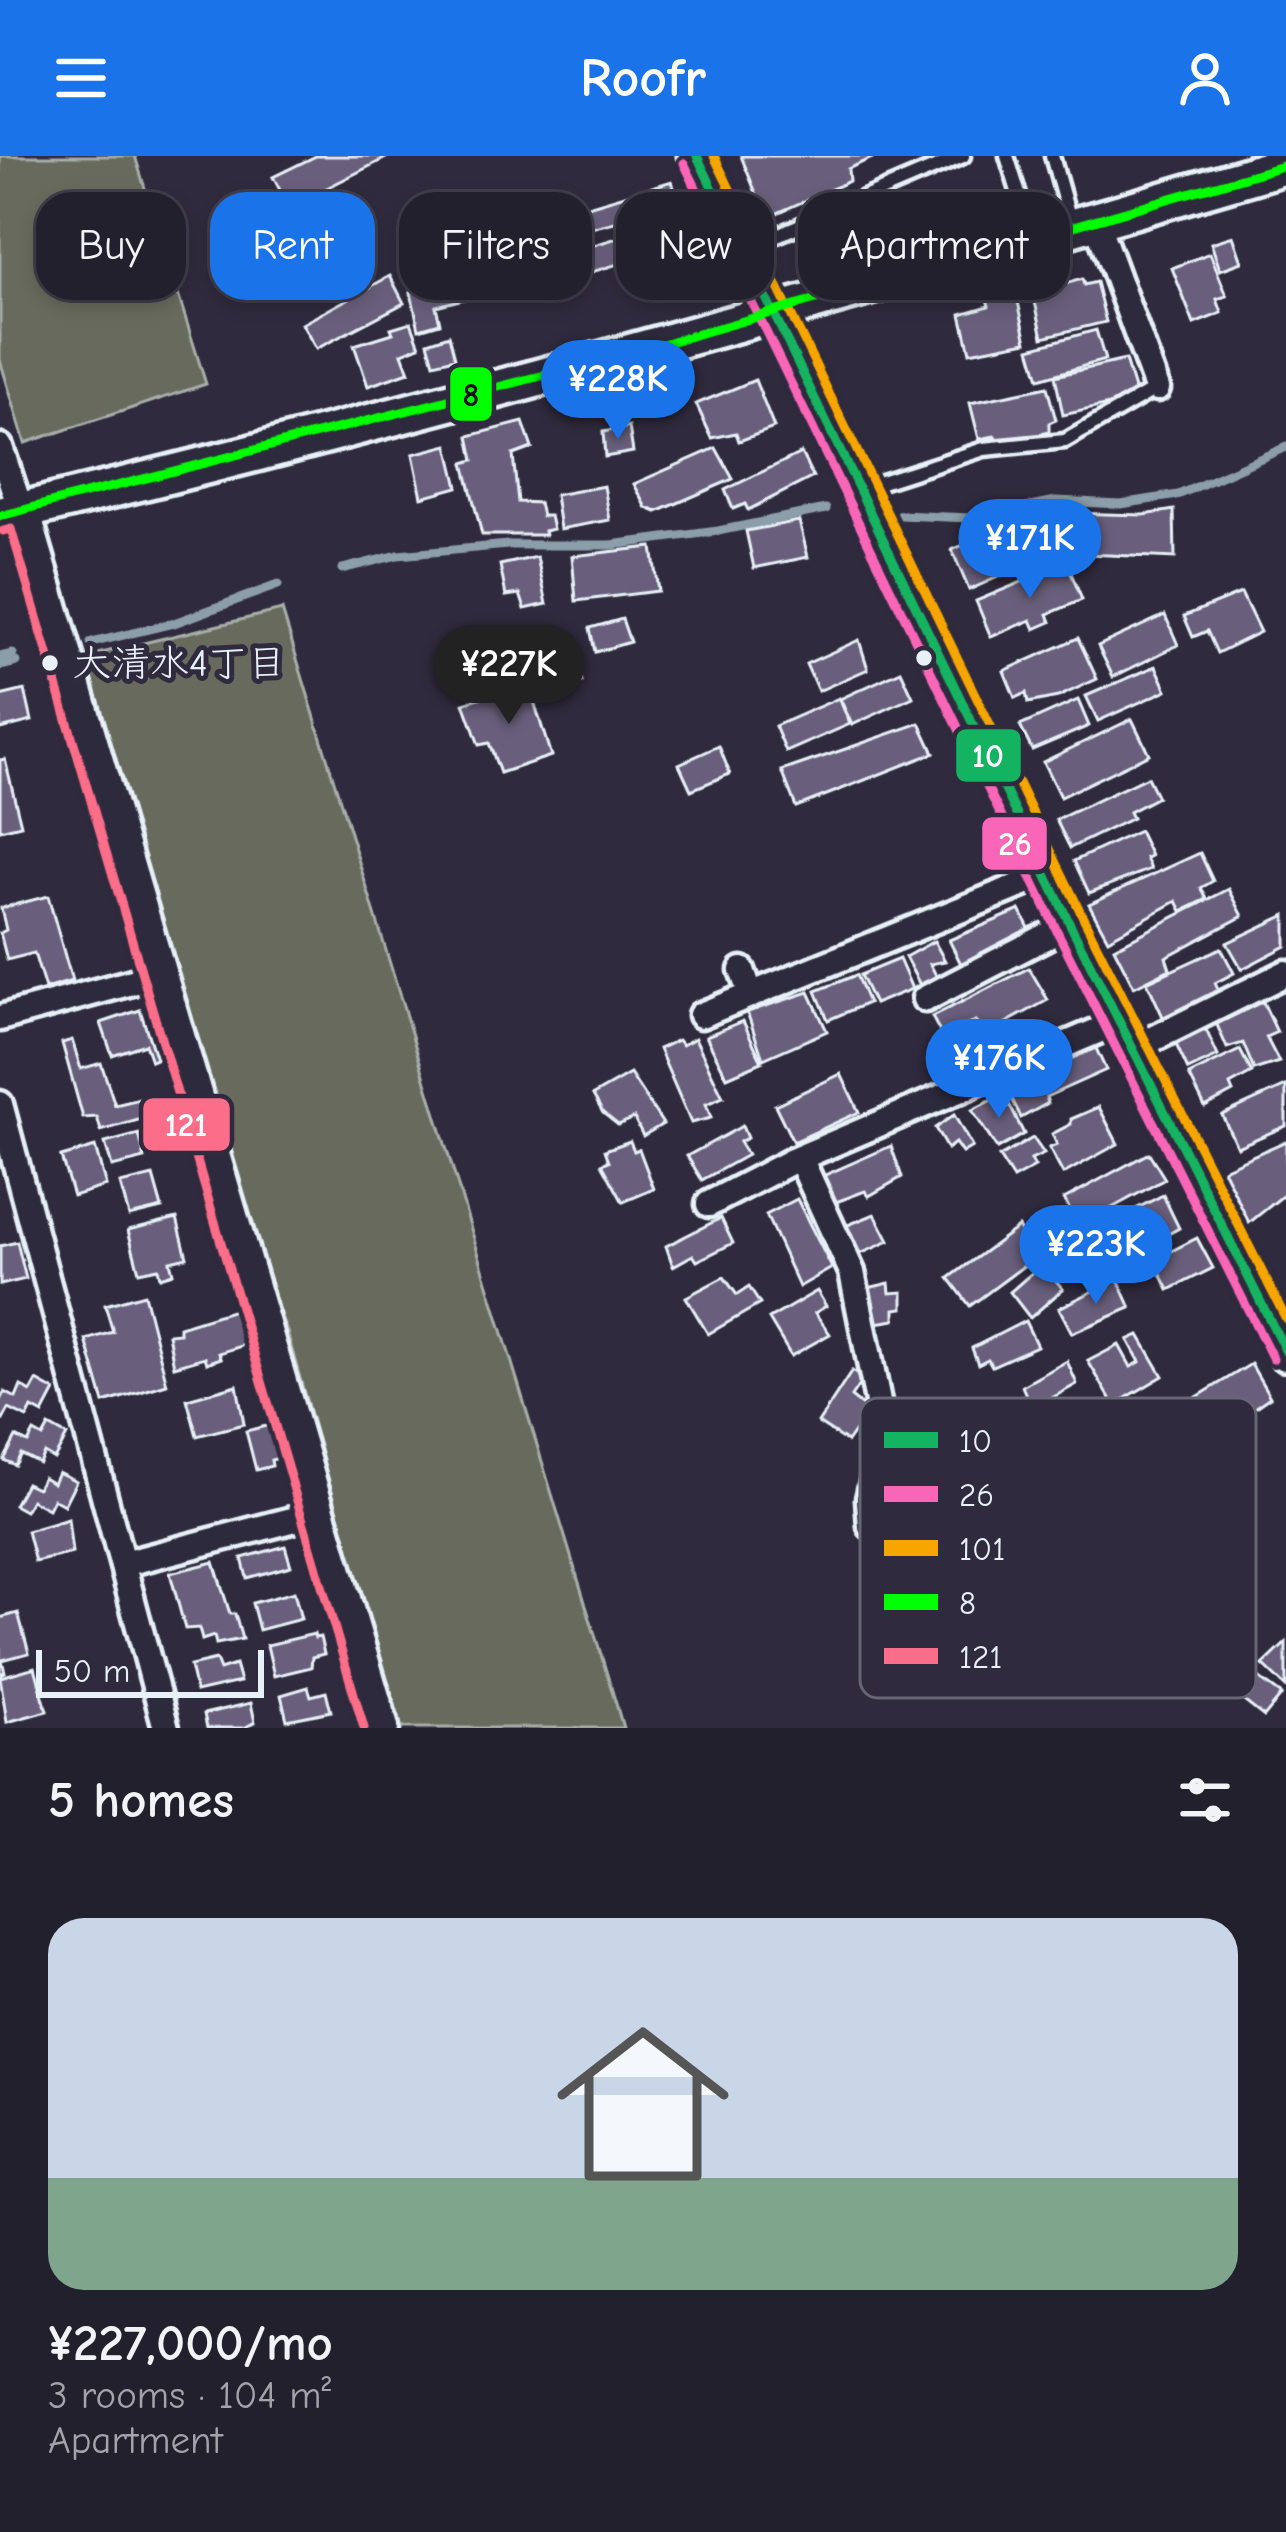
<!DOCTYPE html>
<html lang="en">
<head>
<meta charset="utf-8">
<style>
  body { margin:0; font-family:"Comic Neue","Klee One",sans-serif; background:#2b2836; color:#f1f3f6; height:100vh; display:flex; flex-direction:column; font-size:45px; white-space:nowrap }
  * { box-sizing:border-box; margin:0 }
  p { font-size:39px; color:#a3a3aa }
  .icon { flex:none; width:66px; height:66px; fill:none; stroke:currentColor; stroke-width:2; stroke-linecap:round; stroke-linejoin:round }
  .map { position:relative; height:1572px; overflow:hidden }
  .side { display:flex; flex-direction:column; background:#23202e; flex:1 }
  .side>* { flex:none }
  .hud { position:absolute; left:36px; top:36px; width:1215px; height:108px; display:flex; gap:24px }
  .scale { position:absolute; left:36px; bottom:30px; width:228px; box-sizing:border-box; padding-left:12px; border:6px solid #e8f1f8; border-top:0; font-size:33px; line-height:42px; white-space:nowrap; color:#e8f1f8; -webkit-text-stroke:9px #2f2a3d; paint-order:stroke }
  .price { position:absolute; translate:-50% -102px; padding:0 27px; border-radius:42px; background:#1a73e8; color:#fff; font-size:39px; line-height:78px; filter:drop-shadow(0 3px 6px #0008) }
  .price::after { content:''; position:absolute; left:50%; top:72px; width:36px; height:27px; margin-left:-18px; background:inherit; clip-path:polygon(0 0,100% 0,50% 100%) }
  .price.selected { background:#222; color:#fff }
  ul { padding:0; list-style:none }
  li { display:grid; align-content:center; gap:24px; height:636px; padding:0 48px }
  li+li { border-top:3px solid #403e4a }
  li span { display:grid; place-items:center; height:372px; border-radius:36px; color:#555 }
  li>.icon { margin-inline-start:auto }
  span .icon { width:216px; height:216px; fill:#fffc; stroke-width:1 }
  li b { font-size:51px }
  h2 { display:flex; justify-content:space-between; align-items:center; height:144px; padding:0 48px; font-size:51px }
  .pill { padding:0 42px; border-radius:36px; background:#23202e; box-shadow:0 6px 18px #0003,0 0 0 3px #403e4a; font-size:42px; line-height:108px }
  .pill.selected { background:#1a73e8; color:#fff }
  header { display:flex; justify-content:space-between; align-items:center; height:156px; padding:0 48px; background:#1a73e8; color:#fff; font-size:54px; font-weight:800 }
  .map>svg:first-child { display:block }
  .green { fill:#676b5d; stroke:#a8aeaa; stroke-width:3 }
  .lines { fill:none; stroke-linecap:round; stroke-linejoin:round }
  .stream { stroke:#8c9ea9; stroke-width:9 }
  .building { fill:#695e7c; stroke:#e8f1f8; stroke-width:3 }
  .lane-casing { stroke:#e8f1f8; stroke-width:21 }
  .street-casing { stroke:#e8f1f8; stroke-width:33 }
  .secondary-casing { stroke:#e8f1f8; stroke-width:45 }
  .lane { stroke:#2f2a3d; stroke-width:12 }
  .street { stroke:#2f2a3d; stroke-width:24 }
  .secondary { stroke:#2f2a3d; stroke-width:36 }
  .bus-1-casing { stroke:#2f2a3d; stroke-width:18 }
  .bus-2-casing { stroke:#2f2a3d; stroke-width:18 }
  .bus-3-casing { stroke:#2f2a3d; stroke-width:18 }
  .bus-4-casing { stroke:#2f2a3d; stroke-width:18 }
  .bus-5-casing { stroke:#2f2a3d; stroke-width:18 }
  .bus-1 { stroke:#13b361; stroke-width:9 }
  .bus-2 { stroke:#fa66b7; stroke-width:9 }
  .bus-3 { stroke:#f7a600; stroke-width:9 }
  .bus-4 { stroke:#0f0; stroke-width:9 }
  .bus-5 { stroke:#fb6d88; stroke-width:9 }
  .bus-dot { fill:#e8f1f8; stroke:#2f2a3d; stroke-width:4.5 }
  .labels { text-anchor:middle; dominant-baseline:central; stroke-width:10; stroke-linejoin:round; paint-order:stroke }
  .bus-label { font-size:39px; fill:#e8f1f8; stroke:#2f2a3d; text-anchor:start }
  .key { fill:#2f2a3d; stroke:#666675; stroke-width:3 }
  .key-label { font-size:33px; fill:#e8f1f8 }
  .line-badge { stroke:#2f2a3d; stroke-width:4.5 }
  .badge-label { font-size:33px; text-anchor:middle; font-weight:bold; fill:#fff }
  .pale-badge-label { font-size:33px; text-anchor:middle; font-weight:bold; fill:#111 }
</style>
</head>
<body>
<header><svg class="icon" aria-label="menu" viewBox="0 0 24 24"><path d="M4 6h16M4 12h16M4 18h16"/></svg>Roofr<svg class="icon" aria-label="person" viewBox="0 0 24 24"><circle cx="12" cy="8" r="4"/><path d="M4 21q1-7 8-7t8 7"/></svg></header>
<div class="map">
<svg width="1286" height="1572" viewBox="0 0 1286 1572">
  <rect width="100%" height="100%" fill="#2f2a3d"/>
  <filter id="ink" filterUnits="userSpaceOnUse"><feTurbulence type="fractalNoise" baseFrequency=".00833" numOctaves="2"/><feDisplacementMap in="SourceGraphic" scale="24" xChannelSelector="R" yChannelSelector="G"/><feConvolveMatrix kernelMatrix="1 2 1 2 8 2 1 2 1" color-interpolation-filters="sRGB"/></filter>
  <g filter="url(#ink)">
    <g class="green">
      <path d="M0 0H135L206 228 25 287 0 204Z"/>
      <path d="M282 454 617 1551 623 1572H398L287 1176 243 1059 80 502Z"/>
    </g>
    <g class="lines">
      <g class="stream">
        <path d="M900 359 970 362 1056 345 1121 348 1178 339 1286 291"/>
        <path d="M342 413 398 399 508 389H611L718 375 826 353"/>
        <path d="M91 487 174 467 278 429"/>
        <path d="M0 501 13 498"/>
        <path d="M0 510 17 506"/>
      </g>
    </g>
    <g class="building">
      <path d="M316 0H390L289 51 273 21Z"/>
      <path d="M741 0H877L848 13 849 25 766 62Z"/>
      <path d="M672 25 679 50 563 79 557 59Z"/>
      <path d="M693 59 701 83 582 119 574 95Z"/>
      <path d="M526 71 532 91 440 118 435 97Z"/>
      <path d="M1233 80 1242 106 1220 114 1211 87Z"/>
      <path d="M549 95 555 119 517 129 511 105Z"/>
      <path d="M1210 97 1227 140 1217 143 1222 157 1194 168 1172 112Z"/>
      <path d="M482 112 488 137 436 150 440 167 419 173 410 132Z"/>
      <path d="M390 120 404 147 316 193 302 168Z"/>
      <path d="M1082 123 1084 129 1096 126 1106 166 1043 181 1033 137Z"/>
      <path d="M1016 137 1027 185 970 196 961 158 989 150 987 143Z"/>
      <path d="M411 166 420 190 402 197 409 216 368 230 354 189 393 177 391 172Z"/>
      <path d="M1096 174 1105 204 1039 223 1030 192Z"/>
      <path d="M449 179 455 202 434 207 428 186Z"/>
      <path d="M1125 204 1137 243 1063 259 1055 220Z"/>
      <path d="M755 224 774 272 739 285 736 277 712 282 696 248Z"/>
      <path d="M1047 231 1056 264 1049 267V276L998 290 995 280 979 283 970 247Z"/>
      <path d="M523 266 532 292 513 299 518 346 539 347 542 360H550L553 373 544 375 545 379H482L464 307 474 304 469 280Z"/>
      <path d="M629 271 633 296 605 301 603 276Z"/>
      <path d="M448 289 458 331 422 341 413 298Z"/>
      <path d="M716 292 733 323 657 356 647 352 634 328Z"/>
      <path d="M801 297 813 321 748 354 745 348 733 353 725 334Z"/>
      <path d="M604 330 610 364 560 373 555 339Z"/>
      <path d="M1174 354 1175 402 1064 397 1063 387H1037L1028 356 1144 359Z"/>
      <path d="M1020 364 1038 403 969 434 952 394Z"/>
      <path d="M799 365 808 401 754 412 746 375Z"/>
      <path d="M652 391 658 435 576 445 572 400Z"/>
      <path d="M537 401 547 448 525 453 520 438 506 440 500 409Z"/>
      <path d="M1067 407 1082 444 1048 458 1051 466 1035 473 1031 464 991 481 976 445Z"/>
      <path d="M1241 437 1260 476 1217 497 1207 475 1193 481 1184 460Z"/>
      <path d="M1165 459 1178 489 1113 521 1098 490Z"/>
      <path d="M622 463 630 486 595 496 590 472Z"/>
      <path d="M1078 482 1097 523 1058 541 1028 547 1026 537 1015 542 1004 515Z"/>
      <path d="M859 484 868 513 818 535 806 508Z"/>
      <path d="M577 510 582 526 557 533 553 517Z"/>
      <path d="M1156 510 1167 534 1098 565 1086 540Z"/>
      <path d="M901 515 913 541 852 569 840 543Z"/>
      <path d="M528 526 551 600 500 617 489 587 479 589 464 547Z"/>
      <path d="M25 534 32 565 0 573V540Z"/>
      <path d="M839 542 850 568 786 596 775 570Z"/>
      <path d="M1078 544 1089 570 1032 594 1020 570Z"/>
      <path d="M1132 563 1149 598 1060 641 1043 606Z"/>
      <path d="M920 567 934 597 796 651 782 615Z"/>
      <path d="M719 590 730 618 691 634 679 608Z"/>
      <path d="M5 603 21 669 0 674V604Z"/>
      <path d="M1147 621 1157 641 1129 656 1132 662 1070 692 1056 664Z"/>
      <path d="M1139 675 1151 700 1146 702 1151 713 1089 737 1074 705Z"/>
      <path d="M1200 697 1213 725 1201 732 1207 743 1182 755 1177 745 1108 783 1089 748Z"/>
      <path d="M1229 733 1243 760 1166 801 1170 813 1134 831 1114 792Z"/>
      <path d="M48 740 72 825 45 833 34 797 7 804 0 777 6 774 1 752Z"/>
      <path d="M1020 754 1031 776 962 810 949 784Z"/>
      <path d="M1286 759V790L1242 813 1227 787Z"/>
      <path d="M934 785 945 805 930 808 937 821 920 829 905 801Z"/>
      <path d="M1221 792 1234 817 1215 827 1219 836 1164 863 1147 826Z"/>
      <path d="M899 803 912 833 874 848 860 819Z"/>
      <path d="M1029 812 1048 844 984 879 975 865 943 882 932 861Z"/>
      <path d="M856 819 868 847 828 864 816 835Z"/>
      <path d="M809 836 827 875 763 903 747 856Z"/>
      <path d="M1261 842 1277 876 1266 881 1279 906 1254 914 1243 887 1227 892 1214 862Z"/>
      <path d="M140 854 156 903 151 905 145 888 112 899 101 867Z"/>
      <path d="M743 865 762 906 727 921 706 880Z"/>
      <path d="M1202 865 1218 900 1188 914 1172 880Z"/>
      <path d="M973 876 989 909 959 927 945 899 957 894 953 886Z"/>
      <path d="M695 882 723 941 706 948 711 962 691 967 659 893 678 884 682 889Z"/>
      <path d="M72 884 81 913 101 907 115 949 152 940 159 958 101 975 97 961 83 962 62 887Z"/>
      <path d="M1094 888 1106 914 1046 941 1048 947 1021 962 1005 928Z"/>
      <path d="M1240 894 1252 917 1230 929 1233 936 1205 951 1189 919Z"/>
      <path d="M630 918 663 968 643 980 634 962 618 969 603 957 593 939Z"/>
      <path d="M841 918 859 956 793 986 775 949Z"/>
      <path d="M1286 930V970L1237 991 1222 959Z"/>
      <path d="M1004 938 1024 978 997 993 972 954Z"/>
      <path d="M1099 951 1118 988 1063 1018 1049 992 1057 989 1052 978 1071 968V963Z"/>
      <path d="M954 959 972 991 962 997 955 987 947 993 935 972Z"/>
      <path d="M742 970 747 982 739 986 747 999 702 1024 687 1000Z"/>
      <path d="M139 978 145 1003 112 1011 105 987Z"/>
      <path d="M1033 982 1044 998 1031 1004 1035 1011 1013 1023 999 1001Z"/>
      <path d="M630 985 634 995 639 993 654 1033 623 1046 602 1008 609 1005 605 994Z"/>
      <path d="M1286 985V1037L1249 1067 1223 1013Z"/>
      <path d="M891 990 902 1021 869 1040 865 1035 836 1046 823 1020Z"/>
      <path d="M95 991 106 1030 73 1040 61 1001Z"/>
      <path d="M1149 997 1165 1023 1079 1070 1064 1043Z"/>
      <path d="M153 1020 162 1052 129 1060 120 1028Z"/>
      <path d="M1163 1039 1179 1072 1119 1105 1111 1090 1101 1094 1091 1076Z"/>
      <path d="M797 1043 832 1112 799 1131 766 1059Z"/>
      <path d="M875 1058 889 1085 858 1099 845 1070Z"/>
      <path d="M177 1062 187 1101 170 1105 173 1117 160 1121 158 1112 139 1116 128 1074Z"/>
      <path d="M721 1062 733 1087 697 1105 693 1099 673 1110 666 1090Z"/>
      <path d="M1018 1071 1029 1087 1020 1095 1029 1106 970 1150 949 1122Z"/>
      <path d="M1197 1082 1213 1112 1169 1134 1154 1104Z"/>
      <path d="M17 1086 26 1123 0 1129V1090Z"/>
      <path d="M1042 1108 1063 1133 1030 1162 1010 1136Z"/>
      <path d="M724 1121 737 1139 749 1131 760 1148 708 1178 686 1141Z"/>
      <path d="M1118 1123 1131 1152 1072 1177 1059 1152Z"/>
      <path d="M889 1127 890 1137 903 1136V1152L895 1153V1164L870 1168 864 1133Z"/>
      <path d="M817 1135 826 1150 815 1157 830 1178 791 1200 769 1163Z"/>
      <path d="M144 1138 167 1228 104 1247 86 1184 113 1176 105 1149Z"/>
      <path d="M234 1154 245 1189 219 1197 221 1202 207 1207 205 1201 174 1210 168 1178 179 1177V1171Z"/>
      <path d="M1025 1165 1037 1190 992 1210 988 1203 978 1208 972 1192Z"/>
      <path d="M1139 1179 1163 1220 1114 1249 1088 1205 1119 1189 1131 1211 1140 1206 1128 1184Z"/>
      <path d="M1067 1205 1077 1228 1032 1253 1022 1230Z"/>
      <path d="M1251 1208 1270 1241 1241 1261 1234 1250 1188 1278 1182 1270 1175 1271 1169 1258Z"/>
      <path d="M852 1215 863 1223 851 1241 875 1260 869 1273 859 1269 847 1286 818 1267Z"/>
      <path d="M37 1225 55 1235 43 1258 32 1252 27 1262 9 1253 3 1264 0 1262V1244L5 1236 16 1242 21 1230 31 1236Z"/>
      <path d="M237 1229 244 1268 197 1280 187 1243Z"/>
      <path d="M274 1268 283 1301 271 1304 272 1310 256 1314 246 1275Z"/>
      <path d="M49 1270 67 1280 54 1303 44 1297 39 1307 21 1298 15 1309 4 1304 16 1281 28 1287 34 1276 43 1281Z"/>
      <path d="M58 1316 76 1325 64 1349 53 1343 48 1353 31 1344 25 1355 14 1349 26 1327 37 1332 43 1321 53 1327Z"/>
      <path d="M68 1363 72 1397 35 1406 27 1375Z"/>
      <path d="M285 1390 291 1410 247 1422 242 1402Z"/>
      <path d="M214 1406 230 1458H235L242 1483 216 1488 214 1480 202 1484 199 1472 185 1473 170 1417Z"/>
      <path d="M294 1436 301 1463 259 1474 252 1447Z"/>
      <path d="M18 1457 29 1497 2 1504 5 1516 0 1518V1462Z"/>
      <path d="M314 1478 315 1482 320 1481 324 1498 312 1501 311 1511 274 1520 267 1489Z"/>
      <path d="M1286 1487V1531L1263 1509Z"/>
      <path d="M216 1504 220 1514 235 1509 240 1526 196 1536 190 1510Z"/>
      <path d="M35 1511 47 1555 7 1566 0 1521Z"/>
      <path d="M1253 1518 1282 1539 1264 1561 1235 1538Z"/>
      <path d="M308 1531 311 1540 326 1536 331 1555 287 1564 281 1539Z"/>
      <path d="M251 1547 255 1566 244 1572H207L204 1558Z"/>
    </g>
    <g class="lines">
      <g class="lane-casing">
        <g id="lane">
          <path d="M1007 0 1031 77"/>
          <path d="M1052 0 1071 68"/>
          <path d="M741 72 777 79 963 0"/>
          <path d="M863 332 984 293 1065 285 1157 232"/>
        </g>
      </g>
      <g class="street-casing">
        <g id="street">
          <path d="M1096 65 1157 232"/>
          <path d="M0 291 21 355"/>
          <path d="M742 814 751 839"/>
          <path d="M925 843 1070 768"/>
          <path d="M701 859 1046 719"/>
          <path d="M0 862 158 819"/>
          <path d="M1135 892 1286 817"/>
          <path d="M0 948 166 1572"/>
          <path d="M800 1002 852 1116 878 1246 881 1292 869 1343 871 1370"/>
          <path d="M709 1048 792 1005 1121 865"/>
          <path d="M123 1408 315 1358"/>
        </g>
      </g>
      <g class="secondary-casing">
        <g id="secondary">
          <path d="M697 0 1070 768 1286 1196"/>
          <path d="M21 355 380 1572"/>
          <path d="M0 360C432 257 860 134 1286 9"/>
        </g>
      </g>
      <use href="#lane" class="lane"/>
      <use href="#street" class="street"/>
      <use href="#secondary" class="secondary"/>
      <g class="bus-1-casing">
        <path id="bus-1" d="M697 0 1070 768 1286 1196"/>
      </g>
      <g class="bus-2-casing">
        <path id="bus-2" d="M684 7 1057 775 1273 1203"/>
      </g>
      <g class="bus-3-casing">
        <path id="bus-3" d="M714 0 1083 761 1286 1163"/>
      </g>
      <g class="bus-4-casing">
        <path id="bus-4" d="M0 360 645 193 1286 9"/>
      </g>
      <g class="bus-5-casing">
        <path id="bus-5" d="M3 375 11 373 364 1572"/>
      </g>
      <use href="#bus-1" class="bus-1"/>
      <use href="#bus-2" class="bus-2"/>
      <use href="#bus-3" class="bus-3"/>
      <use href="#bus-4" class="bus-4"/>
      <use href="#bus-5" class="bus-5"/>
    </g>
  </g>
  <g class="bus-dot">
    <circle cx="924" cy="502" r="10"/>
    <circle cx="50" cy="507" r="10"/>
  </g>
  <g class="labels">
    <g class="bus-label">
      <text x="72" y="507">大清水4丁目</text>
    </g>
  </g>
  <rect x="860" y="1242" width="396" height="300" rx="18" class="key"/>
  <rect x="884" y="1276" width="54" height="16" fill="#13b361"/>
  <rect x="884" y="1330" width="54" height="16" fill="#fa66b7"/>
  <rect x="884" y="1384" width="54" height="16" fill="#f7a600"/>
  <rect x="884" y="1438" width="54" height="16" fill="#0f0"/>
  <rect x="884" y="1492" width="54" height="16" fill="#fb6d88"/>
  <g class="key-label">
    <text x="959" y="1296">10</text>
    <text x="959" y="1350">26</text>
    <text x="959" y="1404">101</text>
    <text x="959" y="1458">8</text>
    <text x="959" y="1512">121</text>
  </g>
  <g class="line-badge">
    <rect x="448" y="209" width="46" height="58" rx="12" fill="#0f0"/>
    <rect x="954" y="571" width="69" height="57" rx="12" fill="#13b361"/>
    <rect x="980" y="659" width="69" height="57" rx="12" fill="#fa66b7"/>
    <rect x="141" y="940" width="91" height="57" rx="12" fill="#fb6d88"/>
  </g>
  <g class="badge-label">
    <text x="988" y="611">10</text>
    <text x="1015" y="699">26</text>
    <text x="186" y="980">121</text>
  </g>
  <g class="pale-badge-label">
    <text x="471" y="250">8</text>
  </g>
</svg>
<div class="scale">50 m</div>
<b class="price" style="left:618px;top:286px">¥228K</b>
<b class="price" style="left:1030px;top:445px">¥171K</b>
<b class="price selected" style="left:509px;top:571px">¥227K</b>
<b class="price" style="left:999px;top:965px">¥176K</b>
<b class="price" style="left:1096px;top:1151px">¥223K</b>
<div class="hud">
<a class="pill">Buy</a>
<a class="pill selected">Rent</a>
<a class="pill">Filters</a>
<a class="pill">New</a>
<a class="pill">Apartment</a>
</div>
</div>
<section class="side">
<h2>5 homes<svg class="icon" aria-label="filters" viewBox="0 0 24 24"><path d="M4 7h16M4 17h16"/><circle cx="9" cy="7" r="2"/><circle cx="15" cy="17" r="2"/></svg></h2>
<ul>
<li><span style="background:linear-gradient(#c9d6e8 70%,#7fa58c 0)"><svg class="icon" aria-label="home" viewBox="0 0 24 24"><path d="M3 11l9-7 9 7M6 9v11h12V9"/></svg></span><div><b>¥227,000/mo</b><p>3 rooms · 104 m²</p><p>Apartment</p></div></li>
</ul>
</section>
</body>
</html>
